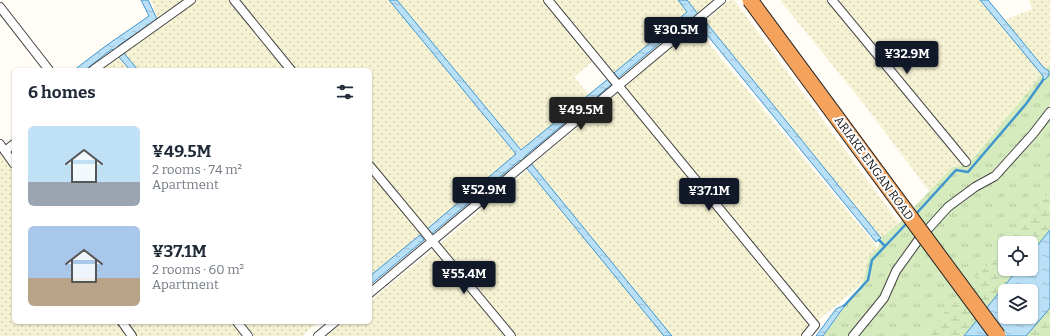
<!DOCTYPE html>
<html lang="en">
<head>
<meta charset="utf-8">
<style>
  body { margin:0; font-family:Bitter,serif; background:#f2f2f3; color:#1f2937; height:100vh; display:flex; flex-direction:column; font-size:15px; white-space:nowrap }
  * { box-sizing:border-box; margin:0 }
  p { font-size:13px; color:#747a83 }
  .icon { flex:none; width:22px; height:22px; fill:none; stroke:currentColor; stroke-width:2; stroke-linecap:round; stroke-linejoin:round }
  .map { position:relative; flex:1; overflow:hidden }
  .drawer { position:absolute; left:12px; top:68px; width:360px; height:256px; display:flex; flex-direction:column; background:#fff; border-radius:6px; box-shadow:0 1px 3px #0004 }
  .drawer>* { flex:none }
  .fabs { position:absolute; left:998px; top:236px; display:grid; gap:8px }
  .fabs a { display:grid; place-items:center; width:40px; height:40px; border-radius:6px; background:#fff; box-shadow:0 1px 3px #0004; font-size:20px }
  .price { position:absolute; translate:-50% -34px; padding:0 9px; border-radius:4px; background:#111827; color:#fff; font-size:13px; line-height:26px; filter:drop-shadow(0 1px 2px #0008) }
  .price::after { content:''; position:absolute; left:50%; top:24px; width:12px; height:9px; margin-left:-6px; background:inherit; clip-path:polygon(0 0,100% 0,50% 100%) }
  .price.on { background:#222; color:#fff }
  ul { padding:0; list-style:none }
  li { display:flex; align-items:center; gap:12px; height:100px; padding:0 16px }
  li span { display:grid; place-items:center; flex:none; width:112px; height:80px; border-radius:6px; color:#555 }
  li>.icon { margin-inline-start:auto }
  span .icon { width:48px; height:48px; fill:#fffc; stroke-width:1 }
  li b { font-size:17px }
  h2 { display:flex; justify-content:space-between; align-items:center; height:48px; padding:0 16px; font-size:17px }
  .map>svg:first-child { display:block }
  .farmland { fill:url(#farmland-dots) }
  .grass { fill:url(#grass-tufts) }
  .wetland { fill:url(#wetland-marsh) }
  .water { fill:url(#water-ripples); stroke:#3f96cf; fill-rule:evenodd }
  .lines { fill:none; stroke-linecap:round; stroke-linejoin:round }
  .stream { stroke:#3f96cf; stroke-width:2.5 }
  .minor-casing { stroke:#444; stroke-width:10 }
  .minor { stroke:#fff; stroke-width:8 }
  .motorway-bridge-casing { stroke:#222; stroke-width:17; stroke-linecap:butt }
  .motorway-bridge { stroke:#f5a25d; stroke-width:15 }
  .labels { text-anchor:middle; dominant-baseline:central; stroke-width:4; stroke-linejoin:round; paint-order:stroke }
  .street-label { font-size:12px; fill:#111; stroke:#fff }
</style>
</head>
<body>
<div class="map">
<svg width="1050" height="336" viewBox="0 0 1050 336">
  <defs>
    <pattern id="farmland-dots" width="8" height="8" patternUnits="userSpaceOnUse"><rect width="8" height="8" fill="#f6f3d4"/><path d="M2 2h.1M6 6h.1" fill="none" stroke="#d2cfb5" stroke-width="1.8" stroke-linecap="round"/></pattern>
    <pattern id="grass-tufts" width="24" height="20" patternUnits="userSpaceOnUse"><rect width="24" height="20" fill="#d5ebbd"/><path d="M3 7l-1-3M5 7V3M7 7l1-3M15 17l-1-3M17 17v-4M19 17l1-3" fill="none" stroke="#b6c8a1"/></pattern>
    <pattern id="wetland-marsh" width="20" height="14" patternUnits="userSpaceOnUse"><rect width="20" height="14" fill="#d5ebbd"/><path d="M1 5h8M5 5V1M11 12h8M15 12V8" fill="none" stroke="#b6c8a1"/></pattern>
    <pattern id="water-ripples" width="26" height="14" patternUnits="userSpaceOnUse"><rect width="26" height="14" fill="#b9e0f7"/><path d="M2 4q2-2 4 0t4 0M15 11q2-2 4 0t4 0" fill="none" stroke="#9ebfd3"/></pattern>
  </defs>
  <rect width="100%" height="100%" fill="#fffdf5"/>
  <g class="farmland">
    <path d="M151 0H715L698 14H692L617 76 599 56 574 77 590 96 370 279V70H98L160 24Z"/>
    <path d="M730 0H734L899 223 881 238 705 21Z"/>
    <path d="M780 0H988L1005 20 1032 9 1029 0H1050V64L968 165 952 167 929 191 867 108Z"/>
    <path d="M695 27 878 248 869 256 863 283 809 328 804 336H326L344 322H370V301L438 246Z"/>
    <path d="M0 152 14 170V322H318L302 336H0Z"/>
  </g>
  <path class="grass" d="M1050 64V192L1008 243H1005V246L923 336H823L863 283 869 256 878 248 881 238 899 223 952 167 968 165Z"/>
  <g class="wetland">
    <path d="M1050 192V230L1031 253V243H1008Z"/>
    <path d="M1005 246V269H1018L964 336H923Z"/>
    <path d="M1050 308V336H1026L1028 332Z"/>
  </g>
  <g class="water">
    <path d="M141 0H148L157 19 118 46 138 70H130L112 49 85 70H74L107 45 149 16Z"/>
    <path d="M389 0H397L521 150 608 79 612 84 525 156 672 336H664L520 160 430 235 426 230 516 154Z"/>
    <path d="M678 0H687L698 14 694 19 691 17 618 78 614 73 687 12Z"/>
    <path d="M980 0H988L1044 68 1049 71V75L1046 79 1043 80V76Z"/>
    <path d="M705 21 881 238 876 242 699 25Z"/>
    <path d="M1050 230V308L1026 336H964L1018 269H1031V253ZM1005 291H1031V317H1005Z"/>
    <path d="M420 235 424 240 370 285V276Z"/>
    <path d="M846 304 823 336H816L836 309Z"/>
  </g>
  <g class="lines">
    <g class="stream">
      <path d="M915 215 956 170 968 172 1026 104 1043 80"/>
      <path d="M879 240 885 246"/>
      <path d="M844 306 868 280 872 260 907 223"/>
    </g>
    <g class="minor-casing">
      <g id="minor">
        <path d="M234 0 291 70"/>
        <path d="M548 0 815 325 806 336"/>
        <path d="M832 0 966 162"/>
        <path d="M0 7 49 70"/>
        <path d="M93 70 191 0"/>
        <path d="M0 144 14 164"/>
        <path d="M5 151 14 144"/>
        <path d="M370 166 511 336"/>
        <path d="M370 293 721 0"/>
        <path d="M122 322 132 336"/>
        <path d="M237 322 248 336"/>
        <path d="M318 336 335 322"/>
        <path d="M853 336 884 298 896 271 919 239 948 207 975 187 995 176 1033 134 1050 112"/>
      </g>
    </g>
    <use href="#minor" class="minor"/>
    <g class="motorway-bridge-casing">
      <path id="motorway-bridge" d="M750 0 998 336"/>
    </g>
    <use href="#motorway-bridge" class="motorway-bridge"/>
  </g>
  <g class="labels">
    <g class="street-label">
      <text transform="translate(874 168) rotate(54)">ARIAKE ENGAN ROAD</text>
    </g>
  </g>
</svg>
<div class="fabs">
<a><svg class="icon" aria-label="locate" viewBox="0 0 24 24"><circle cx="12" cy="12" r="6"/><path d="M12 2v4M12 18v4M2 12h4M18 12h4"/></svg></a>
<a><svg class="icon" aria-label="layers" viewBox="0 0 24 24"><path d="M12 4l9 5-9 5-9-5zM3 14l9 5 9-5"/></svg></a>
</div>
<b class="price" style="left:676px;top:51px">¥30.5M</b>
<b class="price" style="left:907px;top:75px">¥32.9M</b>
<b class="price on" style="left:581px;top:131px">¥49.5M</b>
<b class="price" style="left:484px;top:211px">¥52.9M</b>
<b class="price" style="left:709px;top:212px">¥37.1M</b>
<b class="price" style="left:464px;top:295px">¥55.4M</b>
<section class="drawer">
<h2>6 homes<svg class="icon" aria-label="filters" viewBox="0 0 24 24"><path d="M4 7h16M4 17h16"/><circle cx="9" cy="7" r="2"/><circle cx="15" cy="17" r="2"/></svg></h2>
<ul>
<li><span style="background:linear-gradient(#bfe0f5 70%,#9aa5b1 0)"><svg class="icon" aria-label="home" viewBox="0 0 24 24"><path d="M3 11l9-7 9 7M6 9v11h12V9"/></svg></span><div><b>¥49.5M</b><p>2 rooms · 74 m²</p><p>Apartment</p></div></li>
<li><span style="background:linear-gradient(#a9c7e8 65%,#b9a48a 0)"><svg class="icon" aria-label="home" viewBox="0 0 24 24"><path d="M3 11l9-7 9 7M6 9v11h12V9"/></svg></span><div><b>¥37.1M</b><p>2 rooms · 60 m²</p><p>Apartment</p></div></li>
</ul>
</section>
</div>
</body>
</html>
